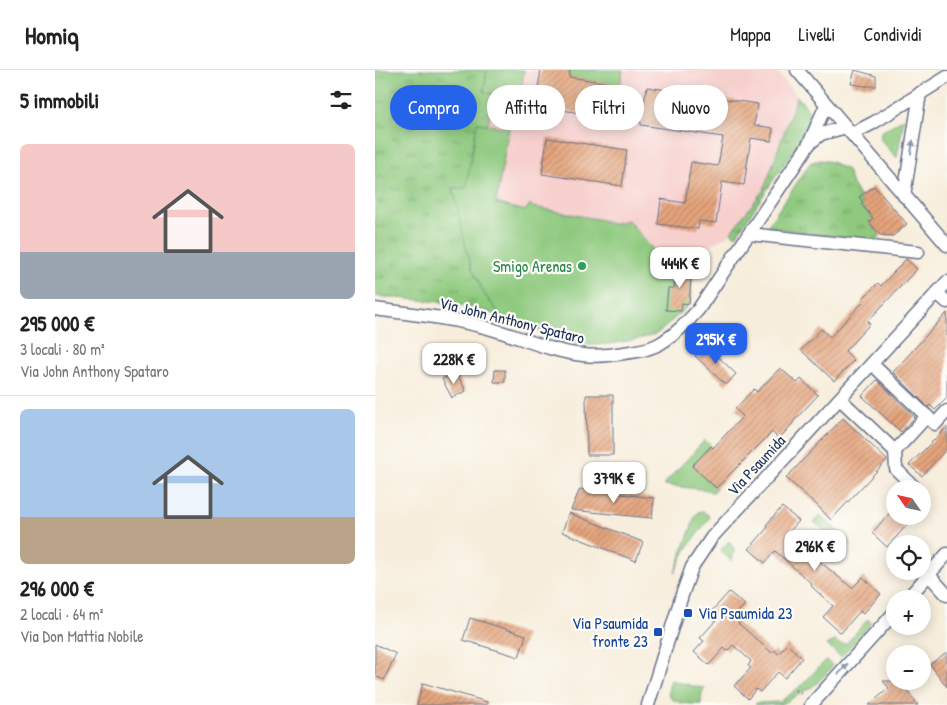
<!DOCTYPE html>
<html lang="it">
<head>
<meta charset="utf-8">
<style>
  body { margin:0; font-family:"Patrick Hand",sans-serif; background:#f6f6f6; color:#222; height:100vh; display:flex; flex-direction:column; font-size:19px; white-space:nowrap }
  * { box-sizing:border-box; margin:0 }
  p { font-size:16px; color:#767676 }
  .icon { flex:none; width:28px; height:28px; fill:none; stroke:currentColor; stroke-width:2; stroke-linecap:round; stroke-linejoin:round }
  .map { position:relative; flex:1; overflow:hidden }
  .drawer { display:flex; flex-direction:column; background:#fff; width:375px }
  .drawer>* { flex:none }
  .hud { position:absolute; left:15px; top:15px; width:475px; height:45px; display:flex; gap:10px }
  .needle { width:32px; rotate:304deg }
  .fabs { position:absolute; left:511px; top:410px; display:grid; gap:10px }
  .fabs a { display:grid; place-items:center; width:45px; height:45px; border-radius:50%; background:#fff; box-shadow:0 2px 12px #0003; font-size:25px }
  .price { position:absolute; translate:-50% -42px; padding:0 11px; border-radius:10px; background:#fff; color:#222; font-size:16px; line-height:32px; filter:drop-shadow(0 1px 2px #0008) }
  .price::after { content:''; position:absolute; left:50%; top:30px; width:15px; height:11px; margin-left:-8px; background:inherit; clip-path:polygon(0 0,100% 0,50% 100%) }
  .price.selected { background:#2563eb; color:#fff }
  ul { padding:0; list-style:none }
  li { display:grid; align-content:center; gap:10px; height:265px; padding:0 20px }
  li+li { border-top:1px solid #e0e0e0 }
  li span { display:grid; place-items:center; height:155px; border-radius:8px; color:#555 }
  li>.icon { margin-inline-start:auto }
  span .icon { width:90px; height:90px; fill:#fffc; stroke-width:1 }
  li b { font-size:21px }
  h2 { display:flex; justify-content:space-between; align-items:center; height:60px; padding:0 20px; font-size:21px }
  .chip { padding:0 18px; border-radius:22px; background:#fff; box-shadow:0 2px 12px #0003; font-size:18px; line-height:45px }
  .chip.selected { background:#2563eb; color:#fff }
  header { display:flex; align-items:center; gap:30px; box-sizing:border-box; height:70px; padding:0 25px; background:#fff; border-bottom:1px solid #e0e0e0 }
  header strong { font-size:24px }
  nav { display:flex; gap:28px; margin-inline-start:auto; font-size:18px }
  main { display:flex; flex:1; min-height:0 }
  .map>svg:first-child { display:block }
  .built { fill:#f7d0ce }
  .grass { fill:url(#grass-tufts); stroke:#547c6e }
  .garden { fill:#8ec97e; stroke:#547c6e }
  .building { fill:url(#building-hatch) }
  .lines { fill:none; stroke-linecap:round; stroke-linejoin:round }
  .minor-casing { stroke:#68728a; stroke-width:15 }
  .path { stroke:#68728a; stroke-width:2.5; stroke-dasharray:1 4; stroke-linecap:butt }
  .minor { stroke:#fff; stroke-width:12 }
  .oneway { fill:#8d97ae }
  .leisure-dot { fill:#2e9e5b; stroke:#fdfcf7; stroke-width:2 }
  .transit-dot { fill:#1a4fb4; stroke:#fdfcf7; stroke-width:2 }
  .labels { text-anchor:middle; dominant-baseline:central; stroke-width:4.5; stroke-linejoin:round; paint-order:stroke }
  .leisure-label { font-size:16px; fill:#27864d; stroke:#fdfcf7; text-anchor:end }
  .street-label { font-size:16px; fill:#1b2f5e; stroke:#fdfcf7 }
  .transit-label { font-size:16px; fill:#164399; stroke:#fdfcf7; text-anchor:start }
</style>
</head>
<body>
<header>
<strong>Homiq</strong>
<nav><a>Mappa</a><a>Livelli</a><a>Condividi</a></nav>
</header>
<main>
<section class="drawer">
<h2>5 immobili<svg class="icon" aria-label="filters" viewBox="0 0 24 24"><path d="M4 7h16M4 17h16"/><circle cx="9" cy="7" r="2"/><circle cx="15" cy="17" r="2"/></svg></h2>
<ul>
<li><span style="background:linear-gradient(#f6c9c9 70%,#9aa5b1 0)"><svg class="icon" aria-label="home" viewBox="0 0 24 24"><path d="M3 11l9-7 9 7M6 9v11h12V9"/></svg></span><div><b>295 000 €</b><p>3 locali · 80 m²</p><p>Via John Anthony Spataro</p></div></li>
<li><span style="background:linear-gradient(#a9c7e8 70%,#b9a48a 0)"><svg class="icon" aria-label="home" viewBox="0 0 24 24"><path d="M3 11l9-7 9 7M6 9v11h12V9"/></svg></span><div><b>296 000 €</b><p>2 locali · 64 m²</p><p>Via Don Mattia Nobile</p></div></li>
</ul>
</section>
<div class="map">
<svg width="572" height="635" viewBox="0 0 572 635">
  <defs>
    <pattern id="grass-tufts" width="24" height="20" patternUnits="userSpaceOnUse" patternTransform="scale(1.25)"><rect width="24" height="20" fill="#8ec97e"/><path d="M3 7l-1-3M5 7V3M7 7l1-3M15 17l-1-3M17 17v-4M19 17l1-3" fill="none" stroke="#73a46a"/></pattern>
    <pattern id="building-hatch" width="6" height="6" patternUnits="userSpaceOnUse" patternTransform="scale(1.25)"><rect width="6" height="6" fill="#e5a47c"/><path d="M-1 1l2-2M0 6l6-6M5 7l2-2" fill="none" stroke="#b98669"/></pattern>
  </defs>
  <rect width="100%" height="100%" fill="#fdfcf7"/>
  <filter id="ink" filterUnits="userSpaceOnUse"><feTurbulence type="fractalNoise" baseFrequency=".02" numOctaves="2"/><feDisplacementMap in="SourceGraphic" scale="10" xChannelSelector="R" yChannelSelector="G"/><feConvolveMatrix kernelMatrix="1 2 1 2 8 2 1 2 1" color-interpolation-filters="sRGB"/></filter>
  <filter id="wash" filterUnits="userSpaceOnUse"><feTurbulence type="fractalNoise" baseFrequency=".0096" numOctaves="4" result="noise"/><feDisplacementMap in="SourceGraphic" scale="20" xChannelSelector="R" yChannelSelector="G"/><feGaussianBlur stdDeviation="1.12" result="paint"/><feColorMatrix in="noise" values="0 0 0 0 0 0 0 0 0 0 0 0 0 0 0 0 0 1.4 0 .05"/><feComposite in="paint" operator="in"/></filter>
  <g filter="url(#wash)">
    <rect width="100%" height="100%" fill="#f7eddb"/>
    <path class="built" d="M106 0H400L422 26 389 119 354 165 337 174 331 175H320L319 188 289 187 278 180 253 150 236 154 227 150 158 137 155 135 150 141 133 135 90 127Z"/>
    <g class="grass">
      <path d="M0 0H112L109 22 118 23 113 55 102 53 134 249 107 240 77 233 0 226Z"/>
      <path d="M422 26C433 38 438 44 431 61L361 166 356 162 389 119Z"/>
      <path d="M446 90 457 92 472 100 477 114 488 133 486 135 498 148 494 152 505 165 502 172 392 157 436 92Z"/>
    </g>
    <g class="garden">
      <path d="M112 0H149L145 28 109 22Z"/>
      <path d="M195 0H248L245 15 194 7Z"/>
      <path d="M529 48 522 88 505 69 506 62Z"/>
      <path d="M102 53 134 58 121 133 150 141 155 134 158 137 227 150 236 154 253 150 278 180 289 187 319 188 315 234 289 258 281 264 263 269 235 274 217 275 195 273 126 246 110 225 97 199 89 169 78 118H91Z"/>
      <path d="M330 370 336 376 317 396 341 418 337 423 333 420 288 415Z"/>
      <path d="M328 441 335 447 311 480 300 502 320 447 323 442Z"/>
      <path d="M445 445 476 473 467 484 446 466 450 461 439 452Z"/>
      <path d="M354 471 360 480 357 491 345 481Z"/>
      <path d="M493 549 496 553 466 587 452 575 460 571 464 574H471Z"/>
      <path d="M451 590 458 596 443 612 438 616 409 633 404 635H380L381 633 405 632 427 615Z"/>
      <path d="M296 610 321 617 331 618 327 622 326 634C317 634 295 635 293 622 293 619 295 614 296 610Z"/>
    </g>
    <g id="blocks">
      <g class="building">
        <path d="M166 0H195L194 7 240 14 238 33 268 38 272 17 383 34 379 55 398 58 396 71 376 68 369 115 347 112 341 153 324 151 323 159 283 154 286 129 310 133 316 92 343 96 348 67 266 55V52L160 36Z"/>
        <path d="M480 0 501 6V16H490L476 14Z"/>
        <path d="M172 68 252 80 247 116 167 104Z"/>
        <path d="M499 116 532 154 518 166 505 165 494 152 498 148 486 134 488 133 484 127Z"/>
        <path d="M531 189 542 199 492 252 495 254 470 281 479 290 459 311 426 280 446 259 455 267 489 231 487 229 503 213 506 216Z"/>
        <path d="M302 196 317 197 314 234 307 233 306 241 291 240 293 218H299Z"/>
        <path d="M572 243V328L560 340 555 335 553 337 518 302Z"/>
        <path d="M331 275 361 304 351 315 320 286Z"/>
        <path d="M405 298 422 313 426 309 443 325 418 352V353L404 369 397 362 341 418 317 396 336 376 338 378 368 346 360 339 379 319 382 322Z"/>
        <path d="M120 300H130V312H119Z"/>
        <path d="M81 302 91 321 77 328 67 309Z"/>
        <path d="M502 310 540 347 526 362 487 326Z"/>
        <path d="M211 325H238V385H212Z"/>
        <path d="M468 348 512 390 456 450 442 435 411 408Z"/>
        <path d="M572 357V378L547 406 534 395Z"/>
        <path d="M205 419 279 428 277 448 196 440Z"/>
        <path d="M407 437 424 451 413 463 438 486 477 518 488 507 506 524 488 544 485 541 466 563 448 547 458 536 436 516 437 514 400 481 390 493 374 479 393 457 391 455Z"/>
        <path d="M520 437V446H540L512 477 497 463Z"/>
        <path d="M194 443 268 472 261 491 187 462Z"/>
        <path d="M354 522 370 535 359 546 365 551 363 553 397 583 400 580 403 584 412 574 427 588 410 608 403 602 385 622 381 619 373 629 359 616 376 598 373 596 376 591 358 575 352 581 349 578 334 595 319 582 329 571 325 568 343 548 336 542Z"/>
        <path d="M95 548 151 565 144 587 88 570Z"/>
        <path d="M0 574 21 584 9 610 0 606Z"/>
        <path d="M572 582V617L555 594Z"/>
        <path d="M508 611H532V620L543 635H494L514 618Z"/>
        <path d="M48 613 112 632V635H42Z"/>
      </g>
    </g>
  </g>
  <g filter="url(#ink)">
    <use href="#blocks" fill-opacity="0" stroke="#68728a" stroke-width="1"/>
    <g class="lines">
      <g class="minor-casing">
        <g id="minor">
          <path d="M422 0 572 175"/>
          <path d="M477 64 498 53 572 7"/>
          <path d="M434 74 446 64 471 57"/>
          <path d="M529 126 545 23"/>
          <path d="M374 164 543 182"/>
          <path d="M562 223 572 232"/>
          <path d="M0 239C35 244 71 247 105 256 139 264 172 281 208 285 221 287 236 285 249 283 263 281 278 279 289 271 302 263 312 252 323 240L434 74 443 53 451 35"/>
          <path d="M497 294 560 354 572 341"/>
          <path d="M465 329 520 381 552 346"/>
          <path d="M520 381 521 399 541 419"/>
          <path d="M554 505 572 525"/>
          <path d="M532 529 572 484"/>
          <path d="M273 635 307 525 317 497 337 467 572 212"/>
          <path d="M436 635 520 542"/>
        </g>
      </g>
      <path class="path" d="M421 620 426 624"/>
      <use href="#minor" class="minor"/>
    </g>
    <defs><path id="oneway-solid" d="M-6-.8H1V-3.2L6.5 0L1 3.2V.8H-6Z" transform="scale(1.25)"/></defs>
    <g class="oneway">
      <use href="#oneway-solid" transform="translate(537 77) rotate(-81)"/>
      <use href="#oneway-solid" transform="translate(468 599) rotate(-48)"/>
    </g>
  </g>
  <circle class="leisure-dot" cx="207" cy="196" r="5"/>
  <g class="transit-dot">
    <rect x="308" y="538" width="10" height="10" rx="2.5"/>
    <rect x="278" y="557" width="10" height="10" rx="2.5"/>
  </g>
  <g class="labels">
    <g class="leisure-label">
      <text x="197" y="196">Smigo Arenas</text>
    </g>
    <g class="street-label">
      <text transform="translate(137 250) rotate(14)">Via John Anthony Spataro</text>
      <text transform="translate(381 395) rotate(-47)">Via Psaumida</text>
    </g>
    <g class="transit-label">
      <text x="323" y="543">Via Psaumida 23</text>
      <text x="273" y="553" text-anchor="end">Via Psaumida<tspan x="273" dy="18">fronte 23</tspan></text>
    </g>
  </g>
</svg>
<div class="fabs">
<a><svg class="needle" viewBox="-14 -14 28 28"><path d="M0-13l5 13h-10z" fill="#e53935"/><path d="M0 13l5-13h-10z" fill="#767676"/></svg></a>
<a><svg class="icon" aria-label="locate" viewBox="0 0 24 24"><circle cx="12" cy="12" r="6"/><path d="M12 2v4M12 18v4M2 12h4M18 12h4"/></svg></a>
<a>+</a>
<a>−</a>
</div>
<b class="price" style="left:305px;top:219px">444K €</b>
<b class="price selected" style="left:341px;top:295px">295K €</b>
<b class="price" style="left:79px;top:315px">228K €</b>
<b class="price" style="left:239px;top:434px">379K €</b>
<b class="price" style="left:440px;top:502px">296K €</b>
<div class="hud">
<a class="chip selected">Compra</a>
<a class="chip">Affitta</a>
<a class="chip">Filtri</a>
<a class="chip">Nuovo</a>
</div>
</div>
</main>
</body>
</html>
